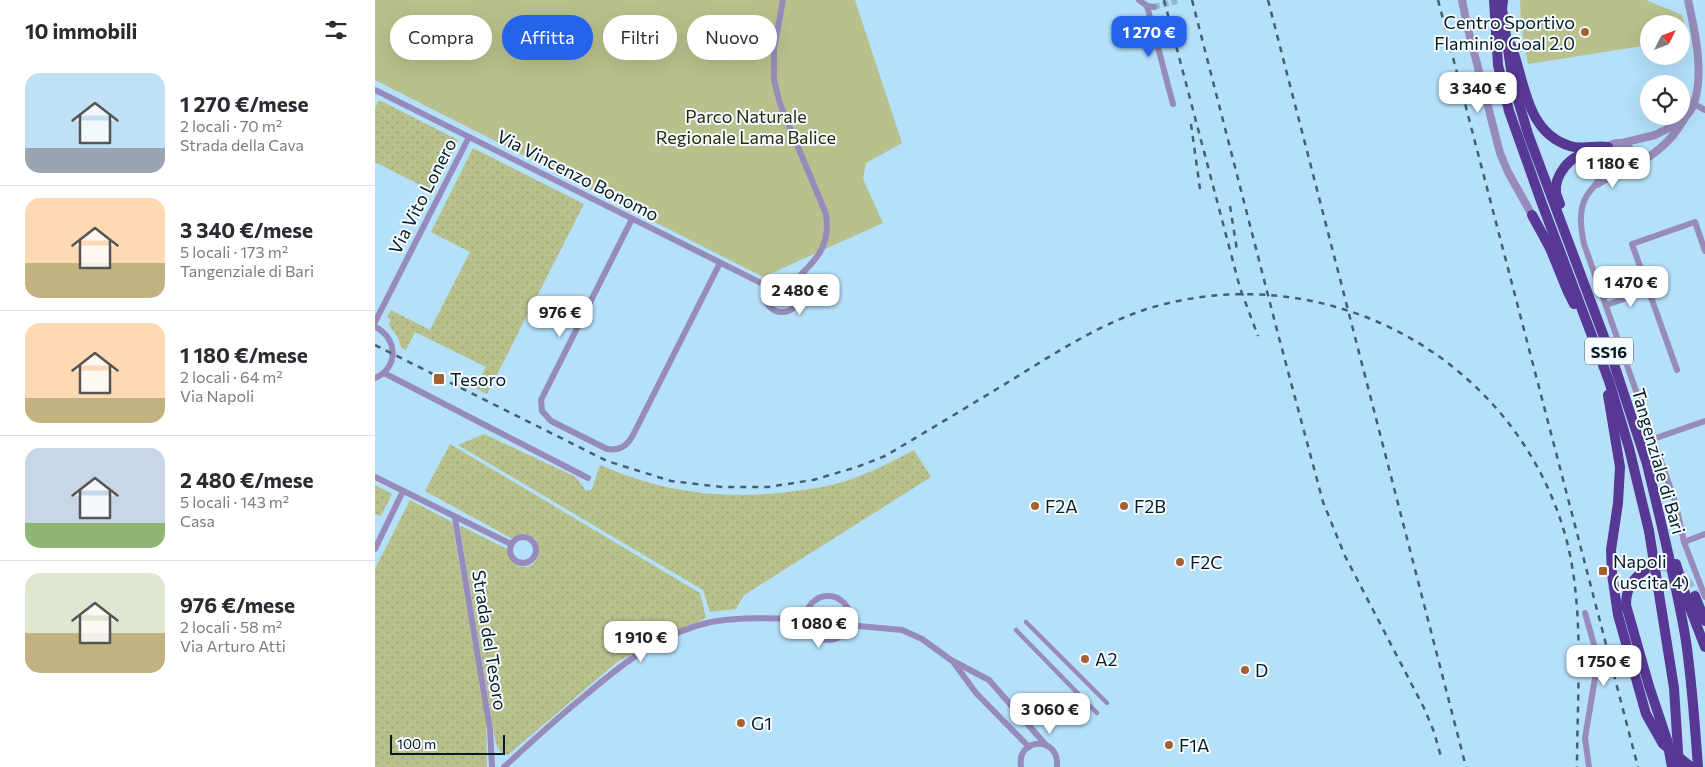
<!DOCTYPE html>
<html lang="it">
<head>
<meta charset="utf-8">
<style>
  body { margin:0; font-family:Commissioner,sans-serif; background:#f7f7f7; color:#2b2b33; height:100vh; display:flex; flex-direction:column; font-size:19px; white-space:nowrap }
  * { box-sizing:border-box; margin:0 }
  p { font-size:16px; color:#7c7c81 }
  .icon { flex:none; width:28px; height:28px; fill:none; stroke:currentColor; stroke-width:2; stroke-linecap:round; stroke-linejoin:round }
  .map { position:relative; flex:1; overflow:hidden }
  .panel { display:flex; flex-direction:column; background:#fff; width:375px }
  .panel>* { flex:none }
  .banner { position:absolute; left:15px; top:15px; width:475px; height:45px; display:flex; gap:10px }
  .needle { width:32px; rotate:48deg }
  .tools { position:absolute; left:1265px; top:15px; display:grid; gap:10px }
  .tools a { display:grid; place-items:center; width:50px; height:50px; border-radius:50%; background:#fff; box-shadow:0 5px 20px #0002; font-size:25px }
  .scale { position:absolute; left:15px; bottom:12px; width:115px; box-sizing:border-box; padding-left:5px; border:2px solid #051c27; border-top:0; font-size:14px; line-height:18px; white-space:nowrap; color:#051c27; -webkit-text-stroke:4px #f5fbfe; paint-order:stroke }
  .price { position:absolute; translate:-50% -42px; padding:0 11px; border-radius:10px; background:#fff; color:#222; font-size:16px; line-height:32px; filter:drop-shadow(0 1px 2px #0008) }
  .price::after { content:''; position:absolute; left:50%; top:30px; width:15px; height:11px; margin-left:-8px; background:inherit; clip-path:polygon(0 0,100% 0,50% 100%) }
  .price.on { background:#2563eb; color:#fff }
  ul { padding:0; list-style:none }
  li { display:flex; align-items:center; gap:15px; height:125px; padding:0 25px }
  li+li { border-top:1px solid #e1e1e2 }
  li span { display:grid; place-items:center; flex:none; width:140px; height:100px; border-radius:15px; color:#555 }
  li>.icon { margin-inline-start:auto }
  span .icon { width:60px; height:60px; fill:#fffc; stroke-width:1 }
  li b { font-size:21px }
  h2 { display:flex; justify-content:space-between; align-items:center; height:60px; padding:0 25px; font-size:21px }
  .chip { padding:0 18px; border-radius:22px; background:#fff; box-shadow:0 5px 20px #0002; font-size:18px; line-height:45px }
  .chip.on { background:#2563eb; color:#fff }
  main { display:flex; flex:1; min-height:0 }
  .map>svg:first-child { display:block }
  .grass { fill:url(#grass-dots) }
  .park { fill:#b8c08c }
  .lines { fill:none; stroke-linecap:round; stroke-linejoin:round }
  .minor-tunnel { stroke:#91b9d0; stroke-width:6; stroke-dasharray:6 3; stroke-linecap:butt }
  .trunk-tunnel { stroke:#91b9d0; stroke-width:10; stroke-dasharray:10 5; stroke-linecap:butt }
  .pedestrian { stroke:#968bba; stroke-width:4.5 }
  .minor { stroke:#968bba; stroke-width:6 }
  .tertiary { stroke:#968bba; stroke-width:8 }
  .trunk { stroke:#583895; stroke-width:10 }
  .rail { stroke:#426171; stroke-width:2.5; stroke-dasharray:6 6; stroke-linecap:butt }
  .trunk-bridge { stroke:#583895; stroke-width:10 }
  .poi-dot { fill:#a3612f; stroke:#f5fbfe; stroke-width:2 }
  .labels { text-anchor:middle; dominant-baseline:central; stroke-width:4; stroke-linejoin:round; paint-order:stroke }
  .shield { fill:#f5fbfe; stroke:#4d5f68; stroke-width:1 }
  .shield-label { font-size:16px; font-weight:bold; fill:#051c27 }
  .poi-label { font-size:18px; fill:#051c27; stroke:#f5fbfe; text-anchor:start }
  .park-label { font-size:18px; fill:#292c0c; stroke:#f5fbfe }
  .street-label { font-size:18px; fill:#051c27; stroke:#f5fbfe }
</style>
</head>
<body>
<main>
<section class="panel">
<h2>10 immobili<svg class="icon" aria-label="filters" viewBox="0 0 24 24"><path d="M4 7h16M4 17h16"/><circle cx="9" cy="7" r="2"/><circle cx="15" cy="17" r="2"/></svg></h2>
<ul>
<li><span style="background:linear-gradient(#bfe0f5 75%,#9aa5b1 0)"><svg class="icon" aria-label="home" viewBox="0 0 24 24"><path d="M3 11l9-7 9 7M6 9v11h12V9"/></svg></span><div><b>1 270 €/mese</b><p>2 locali · 70 m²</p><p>Strada della Cava</p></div></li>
<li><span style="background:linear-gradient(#ffd9b3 65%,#c2b280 0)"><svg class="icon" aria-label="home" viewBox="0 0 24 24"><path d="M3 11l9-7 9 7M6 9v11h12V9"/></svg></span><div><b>3 340 €/mese</b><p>5 locali · 173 m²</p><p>Tangenziale di Bari</p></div></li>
<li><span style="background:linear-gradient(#ffd9b3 75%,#c2b280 0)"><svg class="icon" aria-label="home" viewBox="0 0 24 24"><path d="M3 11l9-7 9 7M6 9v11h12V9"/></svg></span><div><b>1 180 €/mese</b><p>2 locali · 64 m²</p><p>Via Napoli</p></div></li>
<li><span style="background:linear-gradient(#c9d6e8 75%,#8fb573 0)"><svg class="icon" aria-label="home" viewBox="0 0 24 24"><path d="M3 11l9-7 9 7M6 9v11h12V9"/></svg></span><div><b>2 480 €/mese</b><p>5 locali · 143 m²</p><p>Casa</p></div></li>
<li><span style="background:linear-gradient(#dfe7d0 60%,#c2b280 0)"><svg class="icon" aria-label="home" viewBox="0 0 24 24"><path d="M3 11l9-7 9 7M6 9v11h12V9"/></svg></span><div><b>976 €/mese</b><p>2 locali · 58 m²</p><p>Via Arturo Atti</p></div></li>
</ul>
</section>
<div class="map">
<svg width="1330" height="767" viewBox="0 0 1330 767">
  <defs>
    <pattern id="grass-dots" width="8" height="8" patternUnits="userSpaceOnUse" patternTransform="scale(1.25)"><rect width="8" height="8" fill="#b8c08c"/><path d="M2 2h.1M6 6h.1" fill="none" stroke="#9da479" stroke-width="1.8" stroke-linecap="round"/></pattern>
  </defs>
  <rect width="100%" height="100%" fill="#b4e0fa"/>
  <g class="grass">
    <path d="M4 100 83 140 57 191 0 162V108Z"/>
    <path d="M98 148 209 204 112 394 100 388 111 367 40 332 31 350 26 347 23 338 14 325 15 319 12 317 16 310 55 330 95 252 56 232Z"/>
    <path d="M109 434 201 477 211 491 217 489 225 465C286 492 347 500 413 492 438 489 464 485 487 475 505 468 522 459 539 450L556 477 369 595 361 609 335 612 328 590 83 445Z"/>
    <path d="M75 444 325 593 331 618 242 662 133 755C124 753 122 748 120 739L85 528 86 526 132 549C138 579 173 569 161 539L149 533 136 538 50 491Z"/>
    <path d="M0 485 17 494 6 516 0 514Z"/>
    <path d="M35 500 77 522 111 719 112 767H0V569Z"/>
  </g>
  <g class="park">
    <path d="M0 0H480L527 143 491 163 488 179 508 223 388 277 0 80Z"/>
    <path d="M1145 0H1271L1307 15 1314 39 1306 41V24H1274V45L1153 64 1146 25Z"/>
  </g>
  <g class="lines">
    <path class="minor-tunnel" d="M779 7 805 0"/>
    <path class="trunk-tunnel" d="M1270 570C1295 558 1309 574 1320 596"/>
    <g class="pedestrian">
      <path d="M651 622 732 703"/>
      <path d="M641 630 722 713"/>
    </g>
    <g class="minor">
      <path d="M408 0 399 49V80L405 104 451 214C456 246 441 261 418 282"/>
      <path d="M764 0 772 6 779 7"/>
      <path d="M772 6 798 104"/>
      <path d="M0 90 392 286"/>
      <path d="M1319 104 1330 110"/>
      <path d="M1231 168C1226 180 1217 187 1211 197 1203 212 1206 229 1209 244L1300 501 1309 542 1330 597"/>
      <path d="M1222 185 1244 173"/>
      <path d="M257 219 166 400 167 411 176 421 232 449C245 451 252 446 258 435L345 263"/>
      <circle cx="407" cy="295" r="17"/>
      <path d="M1231 305 1273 291"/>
      <path d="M0 322 94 137"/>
      <path d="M0 327C23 338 24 368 0 378"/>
      <path d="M1302 370 1257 244 1320 222 1330 251"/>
      <path d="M9 373 213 478"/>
      <path d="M1278 439 1330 421"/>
      <path d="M0 477 136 544"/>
      <path d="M80 518 115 729 117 767"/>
      <circle cx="148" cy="550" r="13"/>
      <path d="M1309 542 1330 534"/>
      <path d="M0 549 28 491"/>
      <circle cx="453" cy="618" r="22"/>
      <path d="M1210 613 1220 648V678L1210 738 1214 767"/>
      <path d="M473 625 527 630 547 639 576 660 614 680 670 744"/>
      <path d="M579 663 601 693 654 747"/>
      <path d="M129 767C156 742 183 717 212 694 248 663 288 632 336 622 367 616 399 619 431 619"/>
      <path d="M646 767C641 737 685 735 682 767"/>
    </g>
    <g class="tertiary">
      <path d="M1087 0 1092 25 1125 153 1133 172 1157 215"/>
      <circle cx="1243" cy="158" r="15"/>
      <path d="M1247 143 1280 135 1308 121"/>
      <path d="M1253 169C1275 158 1295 144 1307 122 1310 117 1315 112 1318 106 1330 76 1320 31 1313 0"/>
    </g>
    <g class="trunk">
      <path d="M1119 0 1123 65 1134 111 1166 201 1234 381 1254 448 1274 531"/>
      <path d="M1128 0 1127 9 1138 83 1153 134 1238 361 1272 464"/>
      <path d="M1136 45C1150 80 1150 132 1195 146 1207 150 1220 145 1233 147"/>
      <path d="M1185 204C1184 201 1182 197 1181 193 1179 176 1195 154 1213 154 1219 154 1223 157 1228 160"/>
      <path d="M1157 215 1175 248 1193 292 1199 304"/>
      <path d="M1233 395 1245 467 1243 503 1236 550 1237 574 1243 615 1271 714 1288 744 1316 767"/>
      <path d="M1270 570C1257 579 1251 589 1251 605L1274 686 1292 740"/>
      <path d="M1320 596 1330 621"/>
    </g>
    <g class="rail">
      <path d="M789 0 865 288 883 336"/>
      <path d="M817 0 903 334 948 502 970 556 1049 708 1059 732 1066 757"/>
      <path d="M893 0 1091 767"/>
      <path d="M1063 0 1263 767"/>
      <path d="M816 124 825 189"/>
      <path d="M855 206 862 250"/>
      <path d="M0 345 232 461 296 481 347 487H393L438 480 482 467 510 456C554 430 599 403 643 376 685 350 727 323 775 308 953 255 1142 359 1191 538 1210 609 1202 694 1202 767"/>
    </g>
    <g class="trunk-bridge">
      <path d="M1272 464C1286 523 1301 581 1311 641 1317 683 1320 725 1323 767"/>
      <path d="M1274 531 1299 688 1304 767"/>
      <path d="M1301 564 1313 603 1330 647"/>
      <path d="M1292 740 1297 767"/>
    </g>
  </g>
  <g class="poi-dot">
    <circle cx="1210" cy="32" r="5"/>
    <rect x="58" y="373" width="12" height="12" rx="2.5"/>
    <circle cx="660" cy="506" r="5"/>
    <circle cx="749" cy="506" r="5"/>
    <circle cx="805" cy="562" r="5"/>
    <rect x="1223" y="566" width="10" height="10" rx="2.5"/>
    <circle cx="710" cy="659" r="5"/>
    <circle cx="870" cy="670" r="5"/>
    <circle cx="366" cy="723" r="5"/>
    <circle cx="794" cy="745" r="5"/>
  </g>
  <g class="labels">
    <rect class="shield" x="1210" y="337.5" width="48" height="27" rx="4"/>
    <g class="shield-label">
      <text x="1234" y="351">SS16</text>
    </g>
    <g class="poi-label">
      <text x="1200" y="22" text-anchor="end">Centro Sportivo<tspan x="1200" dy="21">Flaminio Goal 2.0</tspan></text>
      <text x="75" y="379">Tesoro</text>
      <text x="670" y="506">F2A</text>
      <text x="759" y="506">F2B</text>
      <text x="1238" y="561">Napoli<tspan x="1238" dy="21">(uscita 4)</tspan></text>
      <text x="815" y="562">F2C</text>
      <text x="720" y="659">A2</text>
      <text x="880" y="670">D</text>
      <text x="376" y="723">G1</text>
      <text x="804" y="745">F1A</text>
    </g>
    <g class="park-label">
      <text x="371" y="116">Parco Naturale<tspan x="371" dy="21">Regionale Lama Balice</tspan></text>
    </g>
    <g class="street-label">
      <text transform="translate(203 175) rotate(27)">Via Vincenzo Bonomo</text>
      <text transform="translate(47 196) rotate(-63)">Via Vito Lonero</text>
      <text transform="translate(1284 461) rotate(74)">Tangenziale di Bari</text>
      <text transform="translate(115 640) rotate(81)">Strada del Tesoro</text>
    </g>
  </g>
</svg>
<div class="tools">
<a><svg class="needle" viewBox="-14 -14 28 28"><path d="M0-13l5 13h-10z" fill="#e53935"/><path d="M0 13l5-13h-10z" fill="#7c7c81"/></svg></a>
<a><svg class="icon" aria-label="locate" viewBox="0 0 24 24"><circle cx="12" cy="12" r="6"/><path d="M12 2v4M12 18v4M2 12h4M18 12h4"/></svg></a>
</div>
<div class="scale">100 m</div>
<b class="price on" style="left:774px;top:58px">1 270 €</b>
<b class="price" style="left:1103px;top:114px">3 340 €</b>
<b class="price" style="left:1238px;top:189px">1 180 €</b>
<b class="price" style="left:1256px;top:308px">1 470 €</b>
<b class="price" style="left:425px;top:316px">2 480 €</b>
<b class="price" style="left:185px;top:338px">976 €</b>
<b class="price" style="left:444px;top:649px">1 080 €</b>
<b class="price" style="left:266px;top:663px">1 910 €</b>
<b class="price" style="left:1229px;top:687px">1 750 €</b>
<b class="price" style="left:675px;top:735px">3 060 €</b>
<div class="banner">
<a class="chip">Compra</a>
<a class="chip on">Affitta</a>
<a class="chip">Filtri</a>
<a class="chip">Nuovo</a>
</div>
</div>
</main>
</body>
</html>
